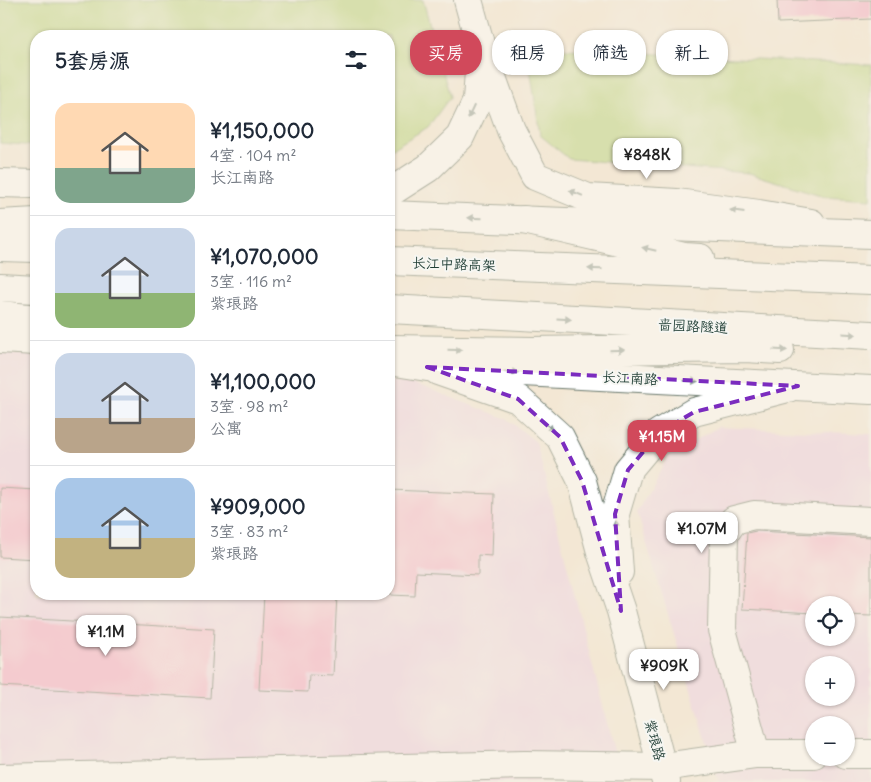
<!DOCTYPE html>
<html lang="zh">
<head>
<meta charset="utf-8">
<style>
  body { margin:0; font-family:Delius,"LXGW WenKai TC",sans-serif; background:#f2f2f3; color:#1f2937; height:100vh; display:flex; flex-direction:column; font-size:19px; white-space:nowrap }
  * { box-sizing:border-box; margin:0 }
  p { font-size:16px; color:#747a83 }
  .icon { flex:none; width:28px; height:28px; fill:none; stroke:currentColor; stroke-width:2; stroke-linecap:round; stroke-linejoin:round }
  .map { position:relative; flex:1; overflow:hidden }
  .details { position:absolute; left:30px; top:30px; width:365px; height:570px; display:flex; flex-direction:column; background:#fff; border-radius:20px; box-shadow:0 1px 4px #0004 }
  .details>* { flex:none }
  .top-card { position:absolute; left:410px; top:30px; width:385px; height:45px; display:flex; gap:10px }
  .fabs { position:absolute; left:805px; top:596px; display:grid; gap:10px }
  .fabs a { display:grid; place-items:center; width:50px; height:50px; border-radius:50%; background:#fff; box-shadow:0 1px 4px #0004; font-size:25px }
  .price { position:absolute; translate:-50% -42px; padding:0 11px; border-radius:10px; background:#fff; color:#222; font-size:16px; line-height:32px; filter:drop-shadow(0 1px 2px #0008) }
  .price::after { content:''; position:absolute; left:50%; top:30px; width:15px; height:11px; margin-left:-8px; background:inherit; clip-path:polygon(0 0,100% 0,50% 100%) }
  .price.active { background:#d1495b; color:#fff }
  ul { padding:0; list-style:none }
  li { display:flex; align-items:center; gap:15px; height:125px; padding:0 25px }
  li+li { border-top:1px solid #e0e1e3 }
  li span { display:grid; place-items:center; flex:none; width:140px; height:100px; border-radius:15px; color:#555 }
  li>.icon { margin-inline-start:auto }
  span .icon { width:60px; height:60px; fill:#fffc; stroke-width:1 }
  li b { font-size:21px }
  h2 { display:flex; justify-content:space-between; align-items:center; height:60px; padding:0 25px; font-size:21px }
  .tag { padding:0 18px; border-radius:20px; background:#fff; box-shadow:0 1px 4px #0004; font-size:18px; line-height:45px }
  .tag.active { background:#d1495b; color:#fff }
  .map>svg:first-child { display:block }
  .built { fill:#eed0e8; fill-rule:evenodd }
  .green { fill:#b7d67e; stroke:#6b8a59 }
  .building { fill:#f7a8c9 }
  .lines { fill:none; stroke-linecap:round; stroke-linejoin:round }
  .minor-casing { stroke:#69786c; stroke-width:30 }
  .major-casing { stroke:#69786c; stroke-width:30 }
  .highway-casing { stroke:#69786c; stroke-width:30 }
  .minor { stroke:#fff; stroke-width:28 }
  .major { stroke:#fff; stroke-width:28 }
  .highway { stroke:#fff; stroke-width:28 }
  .oneway { fill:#8f9e9a }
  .marked { fill:none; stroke:#7b2cbf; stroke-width:4; stroke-dasharray:10 6; stroke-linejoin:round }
  .labels { text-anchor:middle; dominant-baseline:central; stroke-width:4; stroke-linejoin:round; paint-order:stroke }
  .street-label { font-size:14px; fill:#1f3d34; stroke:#f6f6f2 }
</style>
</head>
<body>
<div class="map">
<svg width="871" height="782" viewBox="0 0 871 782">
  <rect width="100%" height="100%" fill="#f6f6f2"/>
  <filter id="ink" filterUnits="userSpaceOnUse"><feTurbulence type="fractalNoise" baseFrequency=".02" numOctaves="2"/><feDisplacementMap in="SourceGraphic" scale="10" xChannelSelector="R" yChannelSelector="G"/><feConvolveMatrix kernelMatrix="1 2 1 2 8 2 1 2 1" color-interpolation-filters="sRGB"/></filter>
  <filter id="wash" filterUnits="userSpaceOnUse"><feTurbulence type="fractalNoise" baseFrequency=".0096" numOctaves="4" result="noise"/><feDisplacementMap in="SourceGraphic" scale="20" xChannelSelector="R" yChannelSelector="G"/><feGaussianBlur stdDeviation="1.12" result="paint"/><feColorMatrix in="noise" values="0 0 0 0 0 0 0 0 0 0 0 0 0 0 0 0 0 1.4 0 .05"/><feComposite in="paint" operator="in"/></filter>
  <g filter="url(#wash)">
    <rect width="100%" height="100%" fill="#f3e7d4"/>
    <g class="built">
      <path d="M0 352 36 355V594H389V381L413 383 507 419 536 442 621 778 510 782H0Z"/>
      <path d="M718 427 871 434V782H719L637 512 669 455ZM814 605H846V638H814ZM814 665H846V698H814ZM814 725H846V758H814Z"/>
    </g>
    <g class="green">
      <path d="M0 0H423L450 97 428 127 393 148 389 149V36H36V146L0 143Z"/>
      <path d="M527 47 871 65V199L824 196 749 173 569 159 540 135Z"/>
    </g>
    <g id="blocks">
      <g class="building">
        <path d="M777 0H871V19L778 23Z"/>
        <path d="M0 488 36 490V559L0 557Z"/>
        <path d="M389 490 494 494 492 556 478 555V575L416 572 415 596 389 595Z"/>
        <path d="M756 531 871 537V616L846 615V605H814V613L742 609 747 533Z"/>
        <path d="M264 594H337L333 676 309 675 308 692 259 690Z"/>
        <path d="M0 617 214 629 210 698 0 686Z"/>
      </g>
    </g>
  </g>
  <g filter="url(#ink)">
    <use href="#blocks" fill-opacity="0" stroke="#69786c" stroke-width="1"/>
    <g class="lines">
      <g class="minor-casing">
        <g id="minor">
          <path d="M468 0 481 47 511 130 535 176 588 198 677 203 759 214 811 223"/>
          <path d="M389 193 428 168 460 137 477 101 480 56"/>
          <path d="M438 371 518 399 560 437 582 481 601 552 621 611 666 782"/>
          <path d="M619 572 615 514 628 470 659 433 694 412 788 388"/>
          <path d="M756 754 722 630 724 534 734 520 754 515 871 521"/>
          <path d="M846 754H871"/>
          <path d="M0 778 525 765 663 767 756 754H814"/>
        </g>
      </g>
      <g class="major-casing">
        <g id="major">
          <path d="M0 183 36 184"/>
          <path d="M389 215 871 234"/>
          <path d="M0 339 36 341"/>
          <path d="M389 361 427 367 871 390"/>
        </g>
      </g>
      <g class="highway-casing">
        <g id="highway">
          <path d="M524 220 684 257 700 258"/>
          <path d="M0 224 36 222"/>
          <path d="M0 247 36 248"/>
          <path d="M389 261 871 280"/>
          <path d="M0 287 36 289"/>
          <path d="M389 309 871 335"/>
          <path d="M0 315 36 319"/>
          <path d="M389 349 532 351 745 348 780 350"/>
        </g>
      </g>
      <use href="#minor" class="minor"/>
      <use href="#major" class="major"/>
      <use href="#highway" class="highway"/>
    </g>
    <defs><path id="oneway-solid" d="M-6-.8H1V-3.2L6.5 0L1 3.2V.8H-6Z" transform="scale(1.25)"/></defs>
    <g class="oneway">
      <use href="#oneway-solid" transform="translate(471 112) rotate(115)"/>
      <use href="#oneway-solid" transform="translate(576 193) rotate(-158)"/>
      <use href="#oneway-solid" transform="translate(737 211) rotate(-173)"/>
      <use href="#oneway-solid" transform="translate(475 218) rotate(-178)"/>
      <use href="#oneway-solid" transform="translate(649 249) rotate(-167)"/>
      <use href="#oneway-solid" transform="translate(595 269) rotate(-178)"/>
      <use href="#oneway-solid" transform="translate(564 319) rotate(3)"/>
      <use href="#oneway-solid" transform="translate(849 334) rotate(3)"/>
      <use href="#oneway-solid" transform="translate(455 350) rotate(1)"/>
      <use href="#oneway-solid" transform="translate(617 350) rotate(-1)"/>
      <use href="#oneway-solid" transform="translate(780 350) rotate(3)"/>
      <use href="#oneway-solid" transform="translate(511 372) rotate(3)"/>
      <use href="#oneway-solid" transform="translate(691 381) rotate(3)"/>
      <use href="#oneway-solid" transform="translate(548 426) rotate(42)"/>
      <use href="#oneway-solid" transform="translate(616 527) rotate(-94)"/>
    </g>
  </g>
  <path d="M0 0H871V782H0ZM427 367 798 386 694 412 659 433 628 470 615 514 621 611 582 481 560 437 518 399Z" fill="#f3e7d4" fill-opacity=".55" fill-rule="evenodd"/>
  <path class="marked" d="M427 367 798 386 694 412 659 433 628 470 615 514 621 611 582 481 560 437 518 399Z"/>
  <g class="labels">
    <g class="street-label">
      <text transform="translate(454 264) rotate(2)">长江中路高架</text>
      <text transform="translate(693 326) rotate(3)">啬园路隧道</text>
      <text transform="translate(630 378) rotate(3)">长江南路</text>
      <text transform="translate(655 740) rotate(75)">紫琅路</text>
    </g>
  </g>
</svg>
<div class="fabs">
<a><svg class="icon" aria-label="locate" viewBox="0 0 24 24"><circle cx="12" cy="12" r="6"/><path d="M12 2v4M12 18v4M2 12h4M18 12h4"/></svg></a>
<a>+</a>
<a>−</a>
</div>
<b class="price" style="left:647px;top:180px">¥848K</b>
<b class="price active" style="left:662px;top:462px">¥1.15M</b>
<b class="price" style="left:702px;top:554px">¥1.07M</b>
<b class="price" style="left:106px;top:657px">¥1.1M</b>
<b class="price" style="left:664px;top:691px">¥909K</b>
<div class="top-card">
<a class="tag active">买房</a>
<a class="tag">租房</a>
<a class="tag">筛选</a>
<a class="tag">新上</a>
</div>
<section class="details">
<h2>5套房源<svg class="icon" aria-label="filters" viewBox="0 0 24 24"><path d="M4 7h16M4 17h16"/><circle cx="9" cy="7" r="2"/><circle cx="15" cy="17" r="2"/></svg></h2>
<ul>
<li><span style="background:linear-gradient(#ffd9b3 65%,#7fa58c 0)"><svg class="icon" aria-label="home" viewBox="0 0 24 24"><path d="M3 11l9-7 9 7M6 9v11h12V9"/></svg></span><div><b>¥1,150,000</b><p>4室 · 104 m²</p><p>长江南路</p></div></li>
<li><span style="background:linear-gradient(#c9d6e8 65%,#8fb573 0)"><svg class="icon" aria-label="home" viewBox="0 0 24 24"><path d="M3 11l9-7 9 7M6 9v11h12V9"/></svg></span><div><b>¥1,070,000</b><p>3室 · 116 m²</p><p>紫琅路</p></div></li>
<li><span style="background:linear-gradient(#c9d6e8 65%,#b9a48a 0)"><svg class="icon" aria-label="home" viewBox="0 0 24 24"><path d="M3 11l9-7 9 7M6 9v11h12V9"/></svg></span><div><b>¥1,100,000</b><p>3室 · 98 m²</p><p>公寓</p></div></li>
<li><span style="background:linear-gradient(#a9c7e8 60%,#c2b280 0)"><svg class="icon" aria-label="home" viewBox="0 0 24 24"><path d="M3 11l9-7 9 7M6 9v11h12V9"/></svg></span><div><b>¥909,000</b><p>3室 · 83 m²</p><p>紫琅路</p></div></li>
</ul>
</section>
</div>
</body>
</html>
